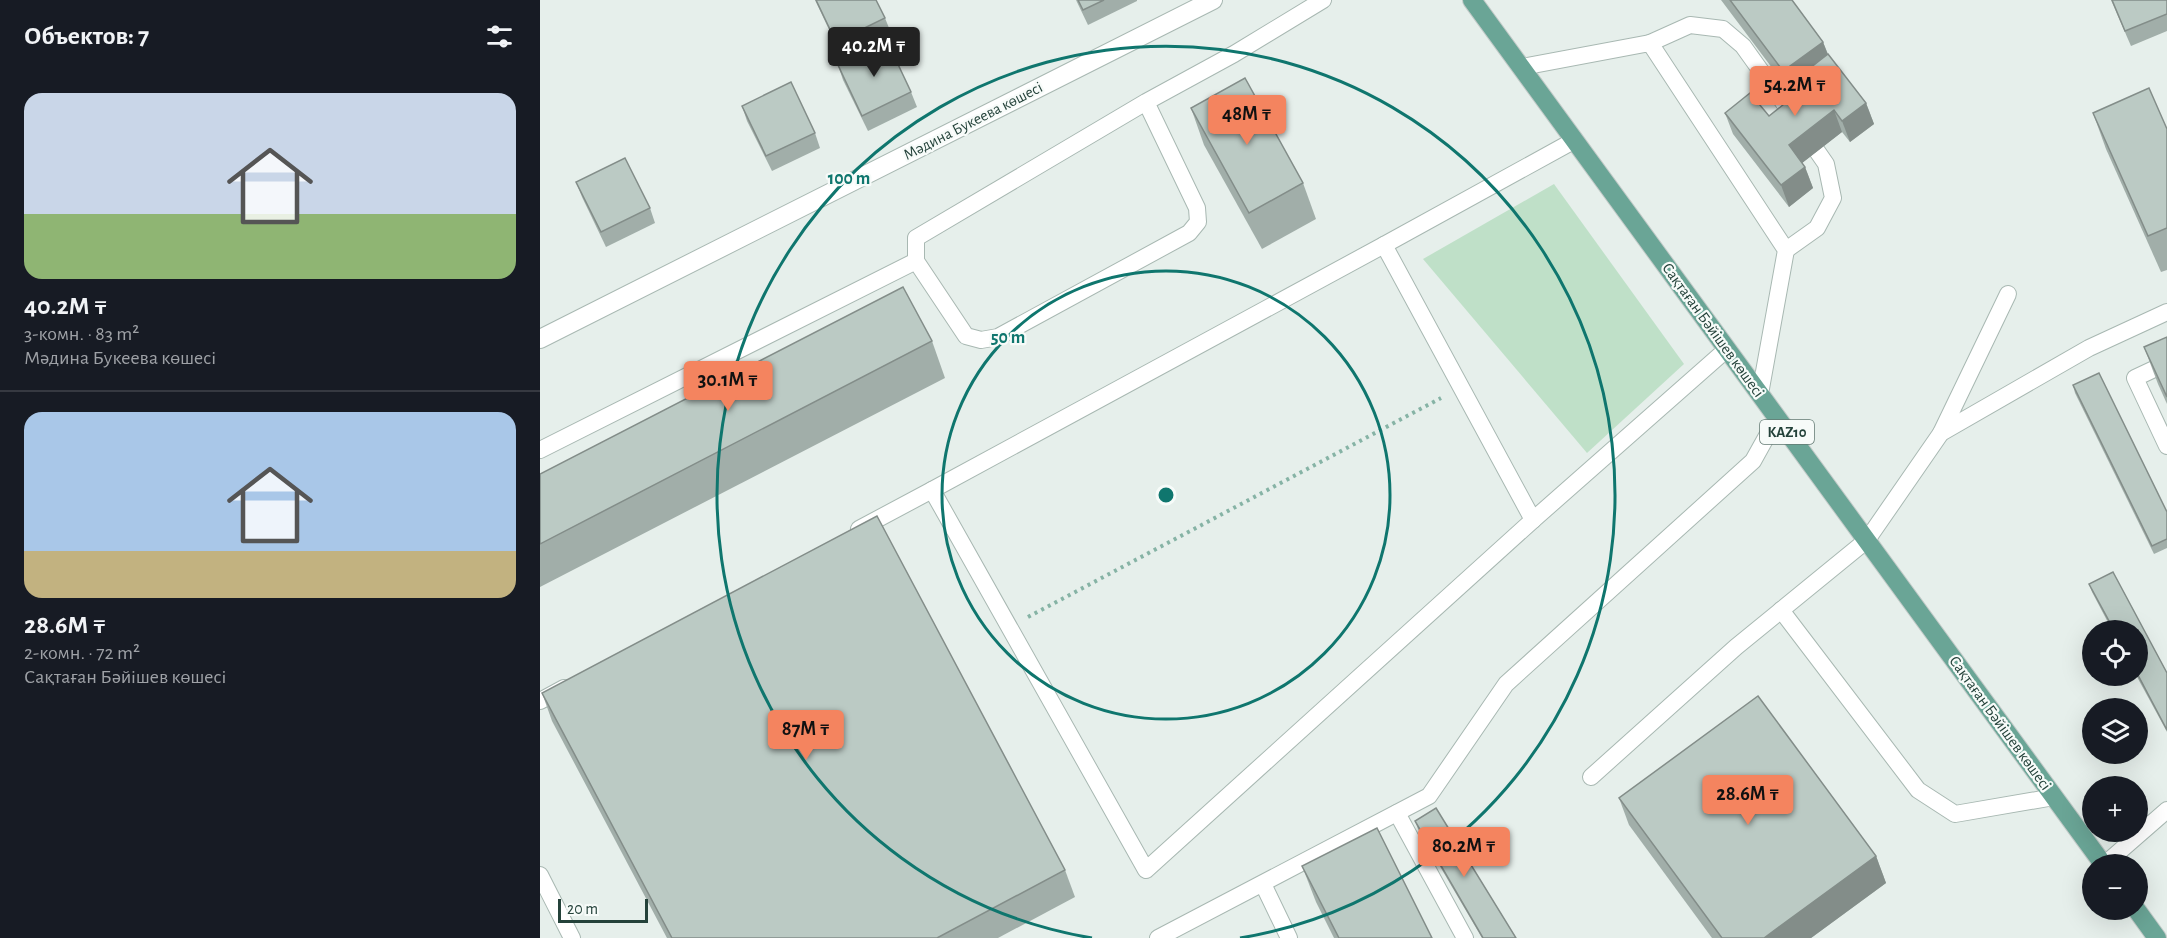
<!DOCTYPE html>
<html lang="ru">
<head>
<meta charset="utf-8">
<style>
  body { margin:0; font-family:"Alegreya Sans",sans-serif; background:#20242c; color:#f1f3f6; height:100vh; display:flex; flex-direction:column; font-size:22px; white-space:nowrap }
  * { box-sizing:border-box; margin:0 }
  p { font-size:20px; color:#9ea1a6 }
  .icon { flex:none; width:33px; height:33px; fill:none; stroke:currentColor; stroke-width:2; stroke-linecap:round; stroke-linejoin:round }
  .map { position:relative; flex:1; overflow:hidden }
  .drawer { display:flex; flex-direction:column; background:#171b24; width:540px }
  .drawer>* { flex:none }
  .controls { position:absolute; left:1542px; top:620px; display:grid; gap:12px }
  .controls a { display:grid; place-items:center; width:66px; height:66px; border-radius:50%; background:#171b24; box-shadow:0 6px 24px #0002; font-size:30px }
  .scale { position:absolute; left:18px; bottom:15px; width:90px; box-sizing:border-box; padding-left:6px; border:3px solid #24423a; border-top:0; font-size:16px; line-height:21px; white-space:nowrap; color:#24423a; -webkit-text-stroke:4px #f7fbf9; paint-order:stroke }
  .price { position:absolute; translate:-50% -51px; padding:0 14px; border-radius:6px; background:#f4845f; color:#111; font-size:20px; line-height:39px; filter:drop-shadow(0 2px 3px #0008) }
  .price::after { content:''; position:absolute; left:50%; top:36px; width:18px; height:14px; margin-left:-9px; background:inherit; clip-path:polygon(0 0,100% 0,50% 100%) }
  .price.active { background:#222; color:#fff }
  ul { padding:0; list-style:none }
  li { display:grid; align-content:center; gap:12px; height:318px; padding:0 24px }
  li+li { border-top:2px solid #363941 }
  li span { display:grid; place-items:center; height:186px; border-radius:18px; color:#555 }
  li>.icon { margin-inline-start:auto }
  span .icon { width:108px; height:108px; fill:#fffc; stroke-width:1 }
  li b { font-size:26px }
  h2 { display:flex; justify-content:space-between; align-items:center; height:72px; padding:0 24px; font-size:26px }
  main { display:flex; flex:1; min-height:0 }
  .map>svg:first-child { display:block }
  .green { fill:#bfe0c8 }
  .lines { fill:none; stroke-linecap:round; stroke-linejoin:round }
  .service-casing { stroke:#a8b8b2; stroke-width:18 }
  .minor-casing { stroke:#a8b8b2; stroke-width:20 }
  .primary-casing { stroke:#c2cac8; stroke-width:20 }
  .path { stroke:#86b3a5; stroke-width:4; stroke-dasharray:3 4.5; stroke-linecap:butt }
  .service { stroke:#fff; stroke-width:16 }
  .minor { stroke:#fff; stroke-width:18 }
  .primary { stroke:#6aa596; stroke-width:18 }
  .wall { fill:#a1aea9 }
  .shaded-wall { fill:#838d89 }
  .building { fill:#bbcac4; stroke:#838d89; stroke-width:1.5 }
  .ring { fill:none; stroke:#0f766e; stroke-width:3 }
  .labels { text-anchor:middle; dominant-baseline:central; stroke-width:4.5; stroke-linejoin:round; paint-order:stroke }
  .shield { fill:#f7fbf9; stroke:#637a73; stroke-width:1.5 }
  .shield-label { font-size:15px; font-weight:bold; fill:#24423a }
  .street-label { font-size:16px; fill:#24423a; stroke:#f7fbf9 }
  .centre { fill:#0f766e; stroke:#f7fbf9; stroke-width:3 }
  .ring-label { font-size:18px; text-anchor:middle; font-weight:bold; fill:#0f766e; stroke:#f7fbf9; stroke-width:4.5; stroke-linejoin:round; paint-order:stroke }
</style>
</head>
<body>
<main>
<section class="drawer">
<h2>Объектов: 7<svg class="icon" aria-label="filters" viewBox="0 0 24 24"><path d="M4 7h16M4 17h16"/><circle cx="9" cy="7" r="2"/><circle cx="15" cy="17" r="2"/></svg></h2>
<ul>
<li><span style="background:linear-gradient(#c9d6e8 65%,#8fb573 0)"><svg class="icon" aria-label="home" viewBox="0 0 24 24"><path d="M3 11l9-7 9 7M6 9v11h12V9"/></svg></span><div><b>40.2M ₸</b><p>3-комн. · 83 m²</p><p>Мәдина Букеева көшесі</p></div></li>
<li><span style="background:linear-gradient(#a9c7e8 75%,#c2b280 0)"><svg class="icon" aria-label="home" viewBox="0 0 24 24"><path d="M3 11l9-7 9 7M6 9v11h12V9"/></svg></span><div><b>28.6M ₸</b><p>2-комн. · 72 m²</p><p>Сақтаған Бәйішев көшесі</p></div></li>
</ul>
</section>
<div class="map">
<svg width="1627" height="938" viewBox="0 0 1627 938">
  <rect width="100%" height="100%" fill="#e6efeb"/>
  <path class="green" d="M1014 184 1144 364 1047 453 883 259Z"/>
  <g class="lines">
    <g class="service-casing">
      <g id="service">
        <path d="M1110 43 1150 25 1183 29 1203 46 1256 120"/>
        <path d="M982 67 1110 43 1246 250 1220 394"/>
        <path d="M606 102 657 208 658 222 649 233 458 337 441 340 426 336 376 261V238L606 102 694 54 783 0"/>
        <path d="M1035 140 844 245 993 520 1187 349"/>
        <path d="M844 245 392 490 606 870 993 520"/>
        <path d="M1246 250 1277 228 1293 198 1286 164 1277 151"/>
        <path d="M1627 363 1595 378 1627 446"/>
        <path d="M1401 433 1468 294"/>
        <path d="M0 450 376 261"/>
        <path d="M319 529 392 490"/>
        <path d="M1241 610 1378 790 1415 814 1514 797"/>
        <path d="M0 701 24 688"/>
        <path d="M1051 777 1196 647 1327 540 1401 433 1549 348 1627 312"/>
        <path d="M857 813 925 938"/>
        <path d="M1565 864 1627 810"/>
        <path d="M0 875 32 938"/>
        <path d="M723 884 749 938"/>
        <path d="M618 938 889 796 966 684 1213 461 1237 418"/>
      </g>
    </g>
    <g class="minor-casing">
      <path id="minor" d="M0 339 673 0"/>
    </g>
    <g class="primary-casing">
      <g id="primary">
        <path d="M932 0 1563 864"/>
        <path d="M1596 909 1617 938"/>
      </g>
    </g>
    <path class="path" d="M488 617 901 398"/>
    <use href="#service" class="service"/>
    <use href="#minor" class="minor"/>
    <use href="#primary" class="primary"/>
  </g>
  <g class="wall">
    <path d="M275 0H336L345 18 351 33 302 57Z"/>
    <path d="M536 0H597V1L548 25Z"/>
    <path d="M1181 0H1252L1283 42 1288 54 1326 103 1334 124 1310 142 1302 132 1262 163 1265 167 1273 188 1249 207 1193 134 1185 113 1229 116 1270 84 1268 80 1251 93Z"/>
    <path d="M1571 0H1627V31L1591 46Z"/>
    <path d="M298 65 371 92 377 107 328 131 303 80Z"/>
    <path d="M202 106 275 133 280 148 232 171 207 121Z"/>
    <path d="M651 108 763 183 776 219 722 249 664 145Z"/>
    <path d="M1553 113 1627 129V270L1621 272 1566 149Z"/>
    <path d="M36 182 110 208 115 223 66 247 42 197Z"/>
    <path d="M1627 337V404L1618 384 1604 347Z"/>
    <path d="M392 341 405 378 0 587V474Z"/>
    <path d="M1533 385 1627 512V548L1614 554 1535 393Z"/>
    <path d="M1573 572 1627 673V732L1596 675H1598V630H1572L1552 592 1549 584Z"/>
    <path d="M2 693 525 870 535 897 458 938H127L12 721Z"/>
    <path d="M1079 798 1336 856 1346 883 1271 938H1172L1089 825Z"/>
    <path d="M875 821 976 938H942L878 829Z"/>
    <path d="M762 866 892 938H794L776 902Z"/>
  </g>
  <g class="shaded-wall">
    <path d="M1283 42 1291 63 1265 72 1268 80 1251 93 1243 71Z"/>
    <path d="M1326 103 1334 124 1310 142 1302 121Z"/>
    <path d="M1294 110 1302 132 1257 167 1249 145Z"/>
    <path d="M1265 167 1273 188 1249 207 1241 185Z"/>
    <path d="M1336 856 1346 883 1271 938H1224Z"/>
  </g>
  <g class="building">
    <path d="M276 0H336L345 18 296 42Z"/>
    <path d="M538 0H564L543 10Z"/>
    <path d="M1190 0H1252L1283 42 1243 71Z"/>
    <path d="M1572 0H1627V14L1585 31Z"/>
    <path d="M347 41 371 92 322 116 298 65Z"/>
    <path d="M1288 54 1326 103 1302 121 1294 110 1249 145 1265 167 1241 185 1185 113 1210 93 1229 116 1273 81 1265 72Z"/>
    <path d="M705 78 763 183 709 213 651 108Z"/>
    <path d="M251 82 275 133 226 156 202 106Z"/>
    <path d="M1609 88 1627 129V228L1608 236 1553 113Z"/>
    <path d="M85 158 110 208 61 232 36 182Z"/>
    <path d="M363 287 392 341 0 544V474Z"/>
    <path d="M1627 337V397L1604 347Z"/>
    <path d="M1559 373 1627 512V539L1612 546 1533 385Z"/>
    <path d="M337 516 525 870 397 938H132L2 693Z"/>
    <path d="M1573 572 1627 673V730L1598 675V630H1574L1549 584Z"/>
    <path d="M1218 696 1336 856 1224 938H1182L1079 798Z"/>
    <path d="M896 808 976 938H943L875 821Z"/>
    <path d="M837 828 892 938H799L762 866Z"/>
  </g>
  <g class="ring">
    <circle cx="626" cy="495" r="224"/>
    <path d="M552 938A449 449 0 1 1 700 938"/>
  </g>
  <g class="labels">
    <rect class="shield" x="1220" y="420" width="54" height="24" rx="4.5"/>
    <g class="shield-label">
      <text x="1247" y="432">KAZ10</text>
    </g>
    <g class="street-label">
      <text transform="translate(433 121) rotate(-27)">Мәдина Букеева көшесі</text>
      <text transform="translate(1173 330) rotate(54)">Сақтаған Бәйішев көшесі</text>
      <text transform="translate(1460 723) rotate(54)">Сақтаған Бәйішев көшесі</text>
    </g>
  </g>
  <circle cx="626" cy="495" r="9" class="centre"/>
  <g class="ring-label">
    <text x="309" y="184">100 m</text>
    <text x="468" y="343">50 m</text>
  </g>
</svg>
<div class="controls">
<a><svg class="icon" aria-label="locate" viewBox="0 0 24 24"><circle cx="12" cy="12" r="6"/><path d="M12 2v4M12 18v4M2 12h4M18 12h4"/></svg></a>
<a><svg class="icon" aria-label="layers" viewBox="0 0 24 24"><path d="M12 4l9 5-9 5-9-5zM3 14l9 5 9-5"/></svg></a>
<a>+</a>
<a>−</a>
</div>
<div class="scale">20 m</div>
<b class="price active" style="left:334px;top:78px">40.2M ₸</b>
<b class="price" style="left:1255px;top:117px">54.2M ₸</b>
<b class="price" style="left:707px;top:146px">48M ₸</b>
<b class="price" style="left:188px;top:412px">30.1M ₸</b>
<b class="price" style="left:266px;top:761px">87M ₸</b>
<b class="price" style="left:1208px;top:826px">28.6M ₸</b>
<b class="price" style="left:924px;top:878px">80.2M ₸</b>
</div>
</main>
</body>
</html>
